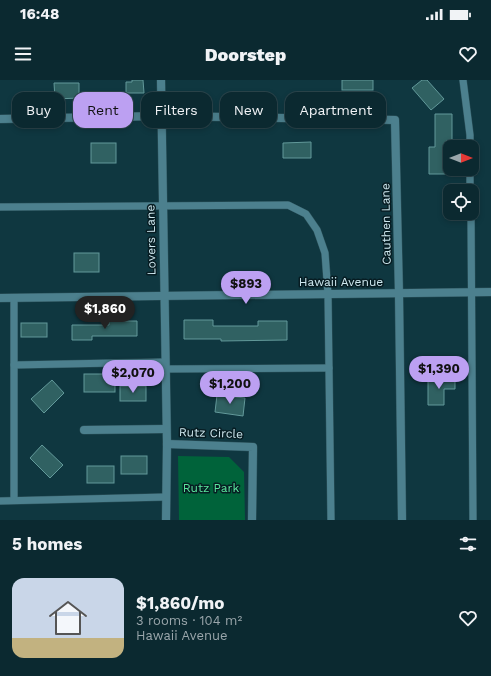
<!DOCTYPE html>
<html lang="en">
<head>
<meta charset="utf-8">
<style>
  body { margin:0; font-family:"Work Sans",sans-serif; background:#143138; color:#f1f3f6; height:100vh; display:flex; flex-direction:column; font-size:15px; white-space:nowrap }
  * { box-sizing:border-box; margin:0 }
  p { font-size:13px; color:#9aa6ab }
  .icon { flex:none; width:22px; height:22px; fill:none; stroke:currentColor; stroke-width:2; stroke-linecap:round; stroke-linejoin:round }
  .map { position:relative; height:440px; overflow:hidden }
  .side { display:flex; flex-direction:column; background:#0b2930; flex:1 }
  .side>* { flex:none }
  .guide { position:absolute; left:12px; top:12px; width:467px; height:36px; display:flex; gap:8px }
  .needle { width:26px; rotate:90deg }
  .tools { position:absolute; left:443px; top:60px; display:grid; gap:8px }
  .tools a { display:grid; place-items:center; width:36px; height:36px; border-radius:8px; background:#0b2930; box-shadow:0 2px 6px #0003,0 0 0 1px #2b454c; font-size:20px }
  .price { position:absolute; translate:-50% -34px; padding:0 9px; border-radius:14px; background:#bca0f2; color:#111; font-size:13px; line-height:26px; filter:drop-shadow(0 1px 2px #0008) }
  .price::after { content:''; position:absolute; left:50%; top:24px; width:12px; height:9px; margin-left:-6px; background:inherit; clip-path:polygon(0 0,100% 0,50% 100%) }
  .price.on { background:#222; color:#fff }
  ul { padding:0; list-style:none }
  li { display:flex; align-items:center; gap:12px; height:100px; padding:0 12px }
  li+li { border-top:1px solid #2b454c }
  li span { display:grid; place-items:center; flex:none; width:112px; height:80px; border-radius:12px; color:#555 }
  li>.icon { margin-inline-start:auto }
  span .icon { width:48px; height:48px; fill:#fffc; stroke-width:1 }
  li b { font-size:17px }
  h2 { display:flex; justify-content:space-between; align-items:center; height:48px; padding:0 12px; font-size:17px }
  .tag { padding:0 14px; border-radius:12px; background:#0b2930; box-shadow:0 2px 6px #0003,0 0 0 1px #2b454c; font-size:14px; line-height:36px }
  .tag.on { background:#bca0f2; color:#111 }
  .status { display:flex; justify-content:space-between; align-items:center; height:28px; padding:0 20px; background:#0b2930; direction:ltr }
  .status svg { height:11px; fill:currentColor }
  header { display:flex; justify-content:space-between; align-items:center; height:52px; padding:0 12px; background:#0b2930; font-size:18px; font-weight:800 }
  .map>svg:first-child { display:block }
  .green { fill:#00633a }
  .building { fill:#306162; stroke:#62999a }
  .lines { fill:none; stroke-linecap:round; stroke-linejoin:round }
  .service-casing { stroke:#2e535c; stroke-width:8 }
  .minor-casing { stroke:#2e535c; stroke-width:9 }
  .service { stroke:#4c808e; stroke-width:7 }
  .minor { stroke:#4c808e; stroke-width:8 }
  .labels { text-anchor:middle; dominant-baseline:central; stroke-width:3; stroke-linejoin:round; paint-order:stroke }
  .street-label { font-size:12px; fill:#cfe9f0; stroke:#071c22 }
  .park-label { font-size:12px; fill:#5be99e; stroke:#071c22 }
</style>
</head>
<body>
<div class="status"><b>16:48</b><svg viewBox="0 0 49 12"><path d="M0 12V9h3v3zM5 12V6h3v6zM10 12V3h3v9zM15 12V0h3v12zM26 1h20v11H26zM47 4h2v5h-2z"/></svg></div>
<header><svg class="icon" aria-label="menu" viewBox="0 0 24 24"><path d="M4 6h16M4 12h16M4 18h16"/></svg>Doorstep<svg class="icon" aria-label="heart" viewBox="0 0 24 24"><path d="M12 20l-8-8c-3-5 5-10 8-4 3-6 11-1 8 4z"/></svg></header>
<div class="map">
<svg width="491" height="440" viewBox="0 0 491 440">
  <rect width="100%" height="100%" fill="#0f3740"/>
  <path class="green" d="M178 376 229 377 244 392 245 440H179Z"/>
  <g class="building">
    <path d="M132 0H143L144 13H126V2H132Z"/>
    <rect x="342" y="0" width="31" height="10"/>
    <path d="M422 0H427L444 19 431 30 412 8Z"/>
    <path d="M54 3H79V18L55 19Z"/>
    <path d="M435 34H452V61H446V94H429V67H435Z"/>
    <path d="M311 62V78H283V63Z"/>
    <rect x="91" y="63" width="25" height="20"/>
    <rect x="74" y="173" width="25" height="19"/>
    <path d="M184 240H213V246H258V241H287V260L221 261V259H184Z"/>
    <path d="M109 241H137V256H92V260H72V245H109Z"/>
    <rect x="21" y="243" width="26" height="14"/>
    <rect x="84" y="294" width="31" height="18"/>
    <path d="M428 298H455V309H444V325H428Z"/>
    <path d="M52 300 64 313 44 333 31 319Z"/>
    <rect x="120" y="306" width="26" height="15"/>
    <path d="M217 315 245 318 243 336 215 332Z"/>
    <path d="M42 365 63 385 50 398 30 378Z"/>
    <rect x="121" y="376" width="26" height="18"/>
    <rect x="87" y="386" width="27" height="17"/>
  </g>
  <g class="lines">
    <g class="service-casing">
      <g id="service">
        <path d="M463 0 470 55V67"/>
        <path d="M470 89V111"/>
        <path d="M0 127 288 125 306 134 317 150 325 173 328 214 331 440"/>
        <path d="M471 133 473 440"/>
        <path d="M14 218V420"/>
        <path d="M14 285 165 282"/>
        <path d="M165 289 329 288"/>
        <path d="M0 421 166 417"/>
      </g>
    </g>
    <g class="minor-casing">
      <g id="minor">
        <path d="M161 0 167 364 166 440"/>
        <path d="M0 39 161 36 395 40 399 214 402 440"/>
        <path d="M0 218 491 212"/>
        <path d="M84 350 166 349"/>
        <path d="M167 364 253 367 252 440"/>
      </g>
    </g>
    <use href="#service" class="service"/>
    <use href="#minor" class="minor"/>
  </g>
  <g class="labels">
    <g class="street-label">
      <text transform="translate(386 144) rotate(-91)">Cauthen Lane</text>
      <text transform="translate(151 160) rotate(-91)">Lovers Lane</text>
      <text x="341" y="202">Hawaii Avenue</text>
      <text transform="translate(211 353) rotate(2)">Rutz Circle</text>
    </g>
    <g class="park-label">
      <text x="211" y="408">Rutz Park</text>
    </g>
  </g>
</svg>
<div class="tools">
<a><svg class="needle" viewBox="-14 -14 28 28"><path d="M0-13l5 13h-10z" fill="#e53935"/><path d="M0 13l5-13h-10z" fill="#9aa6ab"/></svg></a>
<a><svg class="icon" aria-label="locate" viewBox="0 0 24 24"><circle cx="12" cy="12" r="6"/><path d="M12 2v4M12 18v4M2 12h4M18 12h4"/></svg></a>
</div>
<b class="price" style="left:246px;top:225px">$893</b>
<b class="price on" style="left:105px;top:250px">$1,860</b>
<b class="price" style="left:439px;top:310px">$1,390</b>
<b class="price" style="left:133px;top:314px">$2,070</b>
<b class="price" style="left:230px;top:325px">$1,200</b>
<div class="guide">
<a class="tag">Buy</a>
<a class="tag on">Rent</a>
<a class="tag">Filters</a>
<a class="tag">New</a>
<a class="tag">Apartment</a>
</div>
</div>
<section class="side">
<h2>5 homes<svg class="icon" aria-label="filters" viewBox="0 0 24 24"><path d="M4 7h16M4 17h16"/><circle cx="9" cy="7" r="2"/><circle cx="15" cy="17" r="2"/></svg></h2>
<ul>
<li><span style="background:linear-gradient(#c9d6e8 75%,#c2b280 0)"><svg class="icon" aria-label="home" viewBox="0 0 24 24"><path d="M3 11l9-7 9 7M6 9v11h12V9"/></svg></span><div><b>$1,860/mo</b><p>3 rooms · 104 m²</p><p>Hawaii Avenue</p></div><svg class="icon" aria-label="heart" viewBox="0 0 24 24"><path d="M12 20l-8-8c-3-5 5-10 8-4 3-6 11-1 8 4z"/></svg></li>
</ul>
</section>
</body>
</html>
